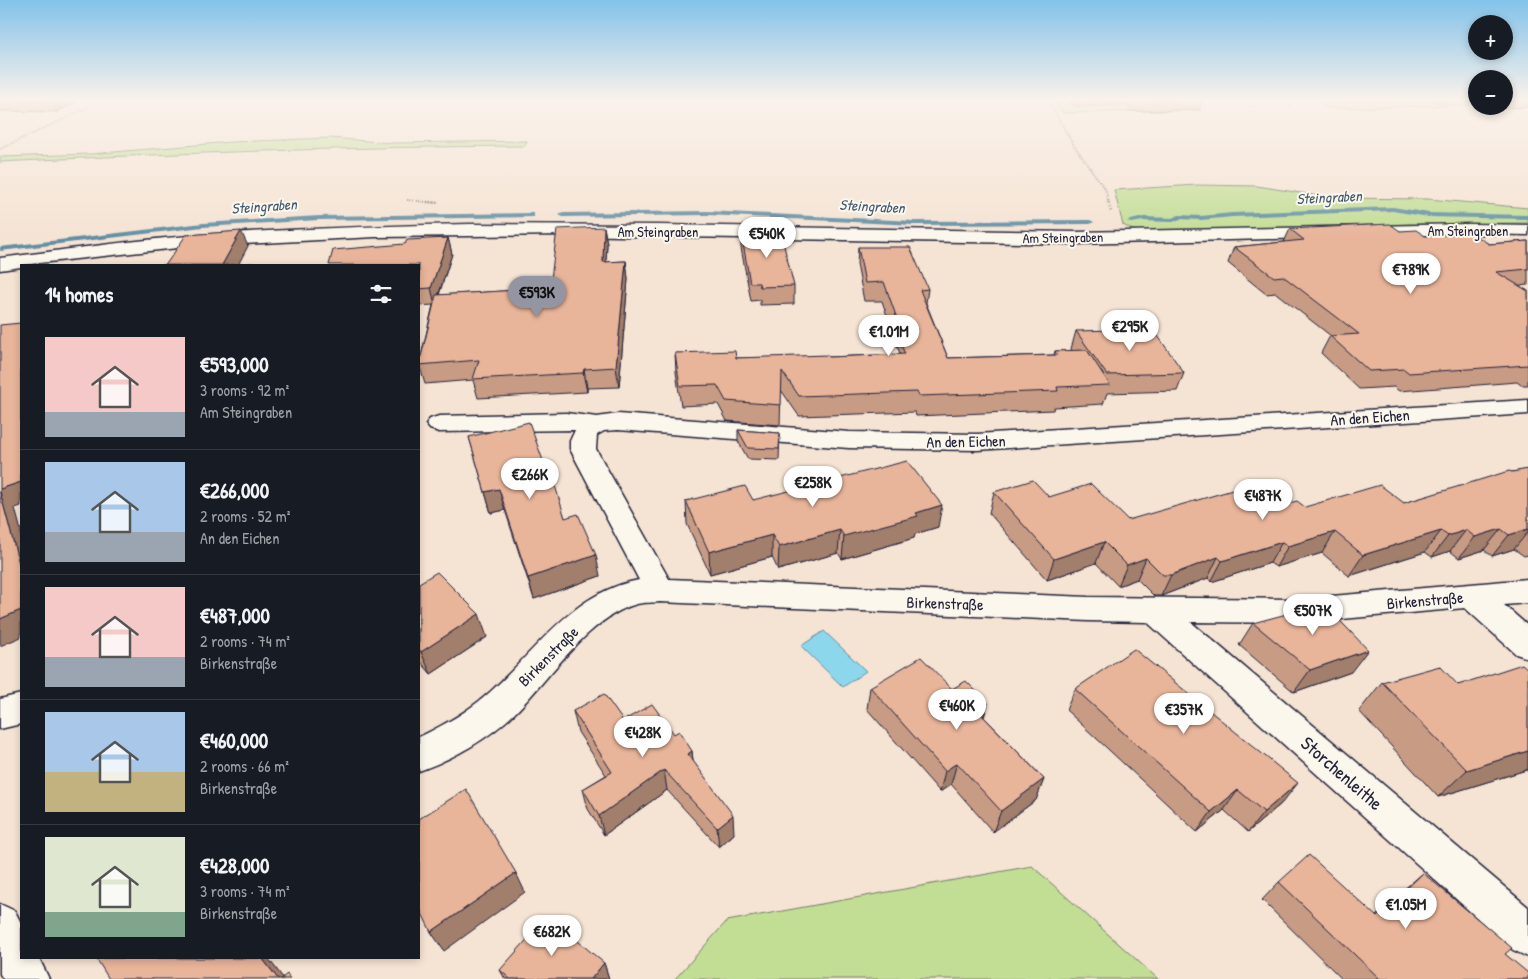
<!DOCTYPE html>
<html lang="en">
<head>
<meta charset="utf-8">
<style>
  body { margin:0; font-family:"Patrick Hand",sans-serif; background:#20242c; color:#f1f3f6; height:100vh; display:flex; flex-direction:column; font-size:19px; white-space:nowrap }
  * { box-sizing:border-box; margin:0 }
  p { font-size:16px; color:#9ea1a6 }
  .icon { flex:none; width:28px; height:28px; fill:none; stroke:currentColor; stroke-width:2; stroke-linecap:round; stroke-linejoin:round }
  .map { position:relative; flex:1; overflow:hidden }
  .side { position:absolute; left:20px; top:264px; width:400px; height:695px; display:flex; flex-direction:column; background:#171b24; border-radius:0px; box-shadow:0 2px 8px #0003 }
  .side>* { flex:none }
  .fabs { position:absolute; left:1468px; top:15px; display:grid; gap:10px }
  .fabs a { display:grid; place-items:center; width:45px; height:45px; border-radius:50%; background:#171b24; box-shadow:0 2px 8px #0003; font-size:25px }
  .price { position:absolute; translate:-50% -42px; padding:0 11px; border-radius:18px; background:#fff; color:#222; font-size:16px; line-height:32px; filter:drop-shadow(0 1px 2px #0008) }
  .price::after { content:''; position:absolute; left:50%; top:30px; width:15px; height:11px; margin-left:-8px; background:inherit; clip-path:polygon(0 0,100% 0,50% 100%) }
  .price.current { background:#9495a2; color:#111 }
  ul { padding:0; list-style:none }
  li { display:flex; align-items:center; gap:15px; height:125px; padding:0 25px }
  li+li { border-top:1px solid #363941 }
  li span { display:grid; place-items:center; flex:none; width:140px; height:100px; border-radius:0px; color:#555 }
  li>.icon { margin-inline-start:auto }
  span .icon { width:60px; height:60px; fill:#fffc; stroke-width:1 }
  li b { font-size:21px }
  h2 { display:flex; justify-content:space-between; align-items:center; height:60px; padding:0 25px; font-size:21px }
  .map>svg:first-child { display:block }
  .green { fill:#c2dd94; stroke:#728068 }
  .water { fill:#8cd7ec; stroke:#628fa5 }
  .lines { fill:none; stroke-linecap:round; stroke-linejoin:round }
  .stream { fill:#628fa5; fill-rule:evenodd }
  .minor-casing { stroke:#22223b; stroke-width:3 }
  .path-far1 { stroke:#22223b; stroke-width:2; stroke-dasharray:0.5 2; stroke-linecap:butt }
  .path { stroke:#22223b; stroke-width:2.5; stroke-dasharray:0.5 2.5; stroke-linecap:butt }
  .minor { fill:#fbf7ec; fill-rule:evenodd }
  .wall { fill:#c89b84; stroke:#22223b }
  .shaded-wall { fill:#a27e6c; stroke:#22223b }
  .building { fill:#e8b49a; stroke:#22223b }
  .labels { text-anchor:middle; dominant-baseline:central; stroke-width:4; stroke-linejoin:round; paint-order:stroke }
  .far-street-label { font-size:14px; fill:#22223b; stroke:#fbf7ec }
  .far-water-label { font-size:15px; font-style:italic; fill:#425870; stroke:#fbf7ec }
  .street-label { font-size:16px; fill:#22223b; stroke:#fbf7ec }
  .near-street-label { font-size:19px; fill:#22223b; stroke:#fbf7ec }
</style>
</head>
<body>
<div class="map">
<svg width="1528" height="979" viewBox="0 0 1528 979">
  <rect width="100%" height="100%" fill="#f5e3d3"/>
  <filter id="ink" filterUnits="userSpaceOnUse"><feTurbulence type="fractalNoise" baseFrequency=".02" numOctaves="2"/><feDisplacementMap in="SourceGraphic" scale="10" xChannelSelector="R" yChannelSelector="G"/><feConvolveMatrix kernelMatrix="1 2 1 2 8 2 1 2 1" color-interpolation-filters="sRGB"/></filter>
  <g filter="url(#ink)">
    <g class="green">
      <path d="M1054 100H1069L1075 106 1157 100H1188L1201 110 1063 113Z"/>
      <path d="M1315 100H1433L1437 102 1476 100V105L1327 108Z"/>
      <path d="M330 138 392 143 527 141 525 146C350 147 175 153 0 162V157L90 154 231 142Z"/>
      <path d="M1197 185 1257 186 1332 198 1428 199 1528 208V223L1409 224 1142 231 1133 230 1123 225 1114 190Z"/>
      <path d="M1032 866 1158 979H675L727 921Z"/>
    </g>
    <path class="water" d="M824 631 866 671 843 687 801 646Z"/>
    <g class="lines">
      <g class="stream">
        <path d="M1393 207 1429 213 1528 215V219L1429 217 1393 211 1232 217 1201 220 1180 219 1173 222 1143 221 1131 223 1127 221 1143 217 1172 218 1179 215 1201 216 1232 213Z"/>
        <path d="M707 211 914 221 1090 220 1094 222 1090 224 914 225 707 215 563 217 559 215 563 213Z"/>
        <path d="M531 213H534V217L319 220 203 227 0 251V247L203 223 319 216Z"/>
      </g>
      <g class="minor-casing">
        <g id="minor">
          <path d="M470 224 659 225 1076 232 1470 224 1528 225V235L1470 234 1076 244 564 235 375 237 187 247 21 265V267L0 270V258C63 250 126 241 189 236 282 229 376 226 470 224Z"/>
          <path d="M1528 400V414L977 450 849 448 618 430 604 431 597 435 596 449 669 579 1088 597 1297 599 1528 579V603L1504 605 1528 626V658L1516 654 1465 608 1297 623 1191 622 1528 907V957L1513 950 1147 622 1088 621 660 602C653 603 645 602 637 604 590 616 549 679 516 712 490 738 453 759 419 771V737C444 725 469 711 490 692 537 650 572 592 639 580L570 449V441L575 430 439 432 430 429 426 424 430 419 439 416 566 413 597 417 618 414 849 432 977 434Z"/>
          <path d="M21 694V724L0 729V699Z"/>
          <path d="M0 904 15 911 21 923V958H39L49 979H3L0 974Z"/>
        </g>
      </g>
      <g class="path-far1">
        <path d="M1048 100 1073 144 1105 189 1109 203"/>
        <path d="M1067 100 1074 107 1108 106"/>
        <path d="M1247 106H1257"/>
        <path d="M1257 106H1292L1283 100"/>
        <path d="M0 149 104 100"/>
        <path d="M407 200 439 203"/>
      </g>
      <g class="path">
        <path d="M427 202 439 203"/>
        <path d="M1108 202 1111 212"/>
      </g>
      <use href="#minor" class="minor"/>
    </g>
    <g class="wall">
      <path d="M0 100H80L57 112 0 111Z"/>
      <path d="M1069 100H1202L1199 110 1131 111 1126 105 1075 106Z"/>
      <path d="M1433 100H1476V102H1437Z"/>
      <path d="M1504 100H1528V107L1505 108 1501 106H1504Z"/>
      <path d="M604 227 607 244 606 262 626 261 628 279 619 387 587 388V392L478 398 473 380 425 384 419 364 433 305 419 306V265L405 244 448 238 452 254 439 295 550 288Z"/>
      <path d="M1290 229 1400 231 1425 236 1489 244 1528 241V285L1519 286 1528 291V385H1521L1517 382 1399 391 1394 387 1359 389 1321 353 1330 336H1331L1276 293 1266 294 1228 263 1234 247 1284 242Z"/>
      <path d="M741 232 794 286V304L760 305V300L751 301 741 248Z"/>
      <path d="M858 247 928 289 926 303 948 358 1054 355 1055 351H1072L1071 349 1076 331 1184 373 1177 391 1107 393 1103 404 1054 407 1053 410 916 416 915 412 799 416 781 390 780 425 727 421 718 404 681 406 676 372 675 353 736 358 829 357 900 354 882 301H864L857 264Z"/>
      <path d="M738 430 780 433 779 460 748 459 738 441Z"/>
      <path d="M469 437 549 477 565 518 600 576 534 599 505 510 491 513Z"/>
      <path d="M1528 469V555L1524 556 1514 549 1492 556 1484 550 1459 558 1450 551 1432 557 1425 552 1349 576 1322 553 1276 567 1270 563 1211 582 1208 578 1161 596H1154L1137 579 1118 586 1096 563 1047 580 989 513 994 492 1049 497 1128 520 1305 507 1404 503 1512 472Z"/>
      <path d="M753 500 938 527 915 534 914 538 842 559 838 553 778 570 772 557 710 574 687 524 686 501Z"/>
      <path d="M419 583 487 637 431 674 419 660Z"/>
      <path d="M1253 623 1351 672 1294 692 1239 645Z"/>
      <path d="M1528 669V772L1526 770 1438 797 1359 711 1382 682 1458 685Z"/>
      <path d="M870 687 952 689 988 703 984 717 1044 779 1036 800 993 832 951 784 940 792 867 709Z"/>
      <path d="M1075 689 1282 803 1248 832 1224 810 1197 832 1066 710Z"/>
      <path d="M573 711 623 721 674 734 692 751 693 761 734 834 719 847 667 790 604 835 588 809 583 789 606 775 578 732Z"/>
      <path d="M1423 873 1505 954 1528 979H1342L1262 900 1279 882 1376 916 1402 891Z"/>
      <path d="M604 963 609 979H505L500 970Z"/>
    </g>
    <g class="shaded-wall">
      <path d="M54 100H80L57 112 51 101Z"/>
      <path d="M604 227 607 244 605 280 603 262Z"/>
      <path d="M241 231 248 246 238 265H222Z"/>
      <path d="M448 238 452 254 435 305 431 288Z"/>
      <path d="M626 261 628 279 619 387 616 367Z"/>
      <path d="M584 369 587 388V392L583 373Z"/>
      <path d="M21 482V506L15 508 21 531V571L0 492V489Z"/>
      <path d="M499 489 505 510 491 513 485 492Z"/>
      <path d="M942 505 938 527 915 534 914 538 842 559 844 536 916 513Z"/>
      <path d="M1501 529 1484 550 1459 558 1475 537Z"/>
      <path d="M1528 529V532L1514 549 1492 556 1509 535Z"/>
      <path d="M840 530 838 553 778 570 779 547Z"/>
      <path d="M1466 530 1450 551 1432 557 1448 536Z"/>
      <path d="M1441 531 1425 552 1349 576 1363 555Z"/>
      <path d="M1335 532 1322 553 1276 567 1288 546Z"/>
      <path d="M772 535V557L710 574 709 552Z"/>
      <path d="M1104 542 1096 563 1047 580 1054 559Z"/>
      <path d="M1282 542 1270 563 1211 582 1222 561Z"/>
      <path d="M596 555 600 576 534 599 528 578Z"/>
      <path d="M1218 557 1208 578 1161 596 1171 575Z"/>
      <path d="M1146 558 1137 579 1118 586 1127 565Z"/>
      <path d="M21 610V637L0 646V619Z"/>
      <path d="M479 614 487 637 431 674 421 652Z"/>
      <path d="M1368 650 1351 672 1294 692 1310 670Z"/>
      <path d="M988 703 981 725 977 710Z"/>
      <path d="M692 751 694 771 688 754Z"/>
      <path d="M1528 751V769L1526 770 1438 797 1467 770Z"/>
      <path d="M957 763 951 784 940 792 945 771Z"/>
      <path d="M664 770 667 790 604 835 599 816Z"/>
      <path d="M1044 779 1036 800 993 832 1001 811Z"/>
      <path d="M1298 783 1282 803 1248 832 1264 812Z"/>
      <path d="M1238 790 1224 810 1197 832 1211 812Z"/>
      <path d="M733 815 734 834 719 847 717 828Z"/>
      <path d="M516 873 525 892 444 951 431 932Z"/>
      <path d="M262 958H268L284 979H278Z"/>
      <path d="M604 963 609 979H591Z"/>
    </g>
    <g class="building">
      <path d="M0 100H54L51 101H0Z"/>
      <path d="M1390 224 1400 231 1416 230 1425 236 1472 233 1489 244 1528 241V269L1496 272 1528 291V365L1409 373 1404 369 1369 371 1330 336 1359 334 1283 276 1274 277 1234 247 1304 240 1290 229Z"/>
      <path d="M604 227 603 262 626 261 616 367 584 369 583 373 473 379 479 360 419 365 436 295 550 288 557 229Z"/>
      <path d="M780 230 794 286 760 287 759 283H750L741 232Z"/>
      <path d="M241 231 222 265H163L164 264 167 263 186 235Z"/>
      <path d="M448 238 431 288 419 289V265H329L333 250 405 244 407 240Z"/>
      <path d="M858 247H910L928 289 920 290 948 358 1057 355 1055 351 1087 350 1110 385 1057 387 1058 391 919 396 917 392 799 396 782 371 781 405 726 401 717 385 680 386 675 353 735 351 736 358 828 355 829 357 905 354 901 345 906 344 884 282 865 283Z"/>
      <path d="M252 263V265H230Z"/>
      <path d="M21 323V482L0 489V325Z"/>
      <path d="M1153 329 1184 373 1107 375 1076 331Z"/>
      <path d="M529 422 549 477 552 476 565 518 578 514 596 555 528 578 499 489 485 492 469 437Z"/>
      <path d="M738 430 780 433 779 449 748 448Z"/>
      <path d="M907 461 942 505 916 513 918 516 844 536 840 530 779 547 772 535 709 552 686 501 745 486 753 500Z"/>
      <path d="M1528 469V529L1509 535 1501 529 1475 537 1466 530 1448 536 1441 531 1363 555 1335 532 1288 546 1282 542 1222 561 1218 557 1171 575H1163L1146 558 1127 565 1104 542 1054 559 994 492 1033 480 1049 497 1091 484 1128 520 1236 489 1261 511 1297 501 1305 507 1380 485 1404 503 1509 471 1512 472Z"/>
      <path d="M0 492 21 571V610L0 619Z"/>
      <path d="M437 572 479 614 421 652 419 649V583Z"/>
      <path d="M1324 604 1368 650 1310 670 1253 623Z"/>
      <path d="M1134 649 1298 783 1264 812 1238 790 1211 812 1075 689Z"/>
      <path d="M921 657 952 689 966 681 988 703 977 710 1044 779 1001 811 957 763 945 771 870 687Z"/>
      <path d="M1522 664 1528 669V751L1467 770 1382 682 1440 666 1458 685Z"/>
      <path d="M604 694 623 721 652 704 674 734 679 731 692 751 688 754 733 815 717 828 664 770 599 816 583 789 612 772 573 711Z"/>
      <path d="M466 789 516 873 431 932 419 907V819Z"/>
      <path d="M1309 855 1377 917 1423 873 1512 948 1505 954 1528 973V979H1380L1279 882Z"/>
      <path d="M548 916 604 963 591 979H510L500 970Z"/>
      <path d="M96 958H262L278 979H109Z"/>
      <path d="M287 974 290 979H281Z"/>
    </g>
  </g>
  <linearGradient id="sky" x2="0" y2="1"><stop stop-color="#83c2ea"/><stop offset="0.42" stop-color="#faf2eb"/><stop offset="1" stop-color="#faf2eb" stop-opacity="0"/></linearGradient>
  <rect width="1528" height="237" fill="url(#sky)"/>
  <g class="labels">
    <g class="far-street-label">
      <text x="1468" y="230">Am Steingraben</text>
      <text x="658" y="231">Am Steingraben</text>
      <text transform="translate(1063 237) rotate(-1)">Am Steingraben</text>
    </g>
    <g class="far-water-label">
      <text transform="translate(1329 197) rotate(-3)">Steingraben</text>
      <text transform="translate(264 206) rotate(-4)">Steingraben</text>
      <text transform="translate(872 206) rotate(3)">Steingraben</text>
    </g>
    <g class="street-label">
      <text transform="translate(1370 417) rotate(-4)">An den Eichen</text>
      <text transform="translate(966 441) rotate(-1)">An den Eichen</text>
      <text transform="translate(1425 600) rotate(-5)">Birkenstraße</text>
      <text transform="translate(945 603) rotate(2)">Birkenstraße</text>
      <text transform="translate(548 656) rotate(-45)">Birkenstraße</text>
    </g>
    <g class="near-street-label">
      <text transform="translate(1342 773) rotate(41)">Storchenleithe</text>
    </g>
  </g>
</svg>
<div class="fabs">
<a>+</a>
<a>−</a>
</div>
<b class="price" style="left:767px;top:259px">€540K</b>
<b class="price" style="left:1411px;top:295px">€789K</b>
<b class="price current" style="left:537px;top:318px">€593K</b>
<b class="price" style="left:1130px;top:352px">€295K</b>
<b class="price" style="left:889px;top:357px">€1.01M</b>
<b class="price" style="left:530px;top:500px">€266K</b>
<b class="price" style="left:813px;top:508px">€258K</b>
<b class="price" style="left:1263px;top:521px">€487K</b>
<b class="price" style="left:1313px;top:636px">€507K</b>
<b class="price" style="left:957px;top:731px">€460K</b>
<b class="price" style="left:1184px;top:735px">€357K</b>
<b class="price" style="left:643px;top:758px">€428K</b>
<b class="price" style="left:1406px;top:930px">€1.05M</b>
<b class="price" style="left:552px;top:957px">€682K</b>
<section class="side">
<h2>14 homes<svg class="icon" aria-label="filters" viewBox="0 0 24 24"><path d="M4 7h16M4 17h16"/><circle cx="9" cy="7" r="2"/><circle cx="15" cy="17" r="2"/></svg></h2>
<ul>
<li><span style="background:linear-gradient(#f6c9c9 75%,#9aa5b1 0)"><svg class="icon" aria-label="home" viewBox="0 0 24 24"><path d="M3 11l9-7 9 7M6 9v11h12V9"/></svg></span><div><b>€593,000</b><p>3 rooms · 92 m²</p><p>Am Steingraben</p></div></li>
<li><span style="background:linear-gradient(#a9c7e8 70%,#9aa5b1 0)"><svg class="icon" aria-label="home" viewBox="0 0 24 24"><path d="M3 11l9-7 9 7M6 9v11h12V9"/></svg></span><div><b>€266,000</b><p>2 rooms · 52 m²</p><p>An den Eichen</p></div></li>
<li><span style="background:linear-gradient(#f6c9c9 70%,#9aa5b1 0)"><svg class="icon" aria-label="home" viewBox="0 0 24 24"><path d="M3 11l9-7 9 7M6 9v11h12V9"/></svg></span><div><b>€487,000</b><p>2 rooms · 74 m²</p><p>Birkenstraße</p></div></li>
<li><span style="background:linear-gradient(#a9c7e8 60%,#c2b280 0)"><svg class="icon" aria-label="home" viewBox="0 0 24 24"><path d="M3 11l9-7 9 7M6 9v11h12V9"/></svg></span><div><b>€460,000</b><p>2 rooms · 66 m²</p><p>Birkenstraße</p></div></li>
<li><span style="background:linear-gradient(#dfe7d0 75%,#7fa58c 0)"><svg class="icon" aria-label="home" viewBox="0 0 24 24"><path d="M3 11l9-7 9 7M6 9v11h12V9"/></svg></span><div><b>€428,000</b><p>3 rooms · 74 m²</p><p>Birkenstraße</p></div></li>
</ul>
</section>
</div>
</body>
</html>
